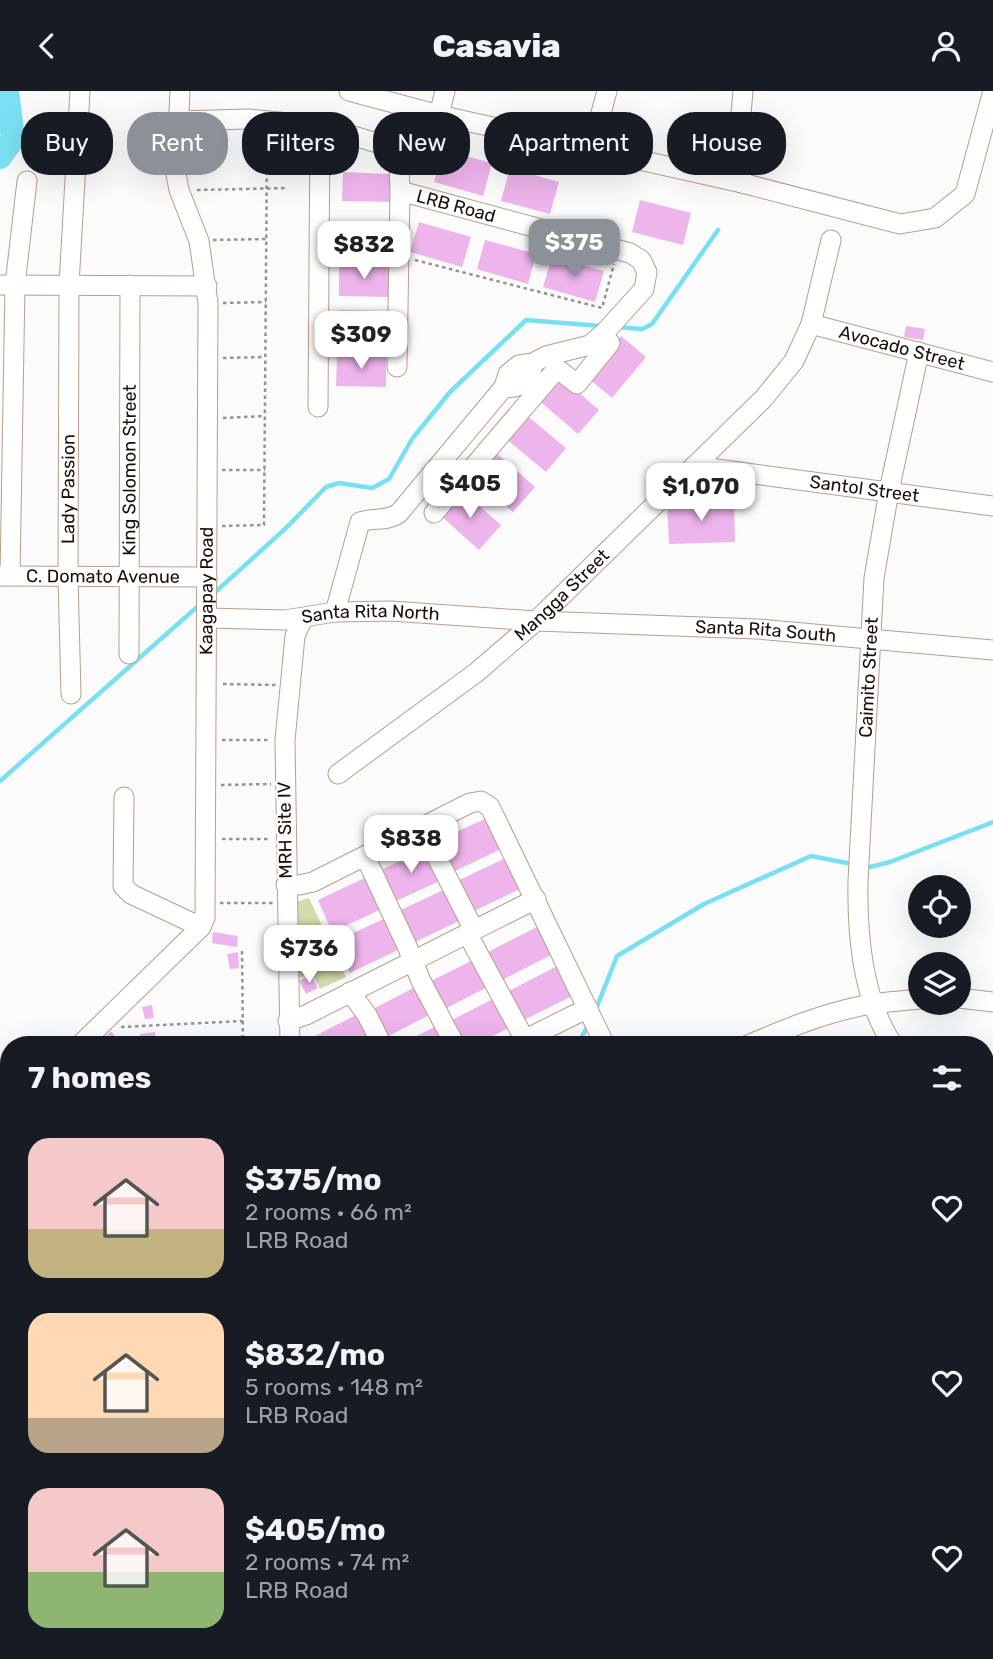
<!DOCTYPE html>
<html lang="en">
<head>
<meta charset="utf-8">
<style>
  body { margin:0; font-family:Rubik,sans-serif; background:#242831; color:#f1f3f6; height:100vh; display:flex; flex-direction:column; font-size:26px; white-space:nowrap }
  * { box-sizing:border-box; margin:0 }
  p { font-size:23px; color:#9ea1a6 }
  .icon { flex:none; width:38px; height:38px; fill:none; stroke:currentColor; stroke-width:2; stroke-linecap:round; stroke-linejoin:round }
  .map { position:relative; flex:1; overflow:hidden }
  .side { position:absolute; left:0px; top:945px; width:994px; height:623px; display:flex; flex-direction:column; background:#171b24; border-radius:28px 28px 0 0; box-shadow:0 7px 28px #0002 }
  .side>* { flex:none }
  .banner { position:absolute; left:21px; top:21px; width:952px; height:63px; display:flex; gap:14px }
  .tools { position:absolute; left:908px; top:784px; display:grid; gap:14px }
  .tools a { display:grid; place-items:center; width:63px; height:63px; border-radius:50%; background:#171b24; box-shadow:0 7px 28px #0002; font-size:35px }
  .price { position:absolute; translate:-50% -60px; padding:0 16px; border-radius:14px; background:#fff; color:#222; font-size:23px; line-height:46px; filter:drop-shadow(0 2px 4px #0008) }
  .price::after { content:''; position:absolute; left:50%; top:42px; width:21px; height:16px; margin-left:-10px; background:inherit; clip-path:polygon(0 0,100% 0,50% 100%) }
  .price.selected { background:#8c9099; color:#fff }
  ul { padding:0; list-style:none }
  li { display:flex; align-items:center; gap:21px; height:175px; padding:0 28px }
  li span { display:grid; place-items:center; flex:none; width:196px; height:140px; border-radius:21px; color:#555 }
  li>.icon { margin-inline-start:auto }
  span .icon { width:84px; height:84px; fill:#fffc; stroke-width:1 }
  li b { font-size:30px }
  h2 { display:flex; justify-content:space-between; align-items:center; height:84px; padding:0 28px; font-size:30px }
  .chip { padding:0 24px; border-radius:28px; background:#171b24; box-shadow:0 7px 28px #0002; font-size:24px; line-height:63px }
  .chip.selected { background:#8c9099; color:#fff }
  header { display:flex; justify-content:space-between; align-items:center; height:91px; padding:0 28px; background:#171b24; font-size:32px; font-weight:800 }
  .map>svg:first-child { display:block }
  .green { fill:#d4daab }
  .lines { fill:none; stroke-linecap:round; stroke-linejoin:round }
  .stream { stroke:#79e0f3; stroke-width:4.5 }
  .river { stroke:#79e0f3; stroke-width:24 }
  .building { fill:#eeb4ec }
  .minor-casing { stroke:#bb9d89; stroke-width:21 }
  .path { stroke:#97928f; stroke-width:2.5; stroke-dasharray:3.5 3.5; stroke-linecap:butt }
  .minor { stroke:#fff; stroke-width:19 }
  .labels { text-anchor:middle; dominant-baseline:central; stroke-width:5; stroke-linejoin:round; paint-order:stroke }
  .street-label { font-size:18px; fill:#190f08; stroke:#fbfbfb }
</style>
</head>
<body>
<header><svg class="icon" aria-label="back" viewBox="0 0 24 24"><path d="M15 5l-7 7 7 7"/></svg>Casavia<svg class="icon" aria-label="person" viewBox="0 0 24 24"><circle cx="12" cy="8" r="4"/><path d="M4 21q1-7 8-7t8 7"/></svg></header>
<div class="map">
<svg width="993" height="1568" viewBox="0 0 993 1568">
  <rect width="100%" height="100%" fill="#fbfbfb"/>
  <path class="green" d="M309 807 346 886 320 898 312 883 292 889 290 813Z"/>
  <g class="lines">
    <g class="stream">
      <path d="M616 236 642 238 652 233 718 139"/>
      <path d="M212 504 286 437 326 396 339 392 372 397 389 388 412 348 450 301 526 229 601 235"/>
      <path d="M0 690 197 516"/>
      <path d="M870 776 890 771 993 731"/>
      <path d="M596 918 617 865 704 813 811 765 847 772"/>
      <path d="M577 954 588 935"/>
      <path d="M0 1330 9 1327"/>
      <path d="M0 1477 9 1484"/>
      <path d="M76 1559 81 1567"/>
    </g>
    <path class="river" d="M0 66 13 48 7 0"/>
  </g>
  <g class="building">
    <path d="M443 59 492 72 483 105 434 91Z"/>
    <path d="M510 77 559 91 550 123 501 110Z"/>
    <path d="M343 81 391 83V111L342 110Z"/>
    <path d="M640 109 691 122 683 154 632 141Z"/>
    <rect x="340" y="130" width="51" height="28"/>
    <path d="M419 131 471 146 462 176 410 161Z"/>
    <path d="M485 149 536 163 528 193 477 178Z"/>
    <path d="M552 166 604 180 595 211 543 196Z"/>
    <path d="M339 175 389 176V206L339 205Z"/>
    <path d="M339 219 389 220 388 252 338 251Z"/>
    <path d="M906 235 925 238 923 249 904 246Z"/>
    <path d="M621 245 646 266 612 307 587 286Z"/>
    <path d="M337 264 386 265V296L336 295Z"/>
    <path d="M557 283 599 319 578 343 536 307Z"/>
    <path d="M525 323 566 357 546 381 505 347Z"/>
    <path d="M494 360 535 396 513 421 472 386Z"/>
    <path d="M461 399 501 434 479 459 440 424Z"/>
    <path d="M734 411 735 451 669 453 667 413Z"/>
    <path d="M489 726 503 757 451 782 437 750Z"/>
    <path d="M429 756 444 788 392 812 377 781Z"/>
    <path d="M508 766 522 797 470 822 455 791Z"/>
    <path d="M371 784 386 816 332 841 318 809Z"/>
    <path d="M448 797 463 828 411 853 396 821Z"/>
    <path d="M390 825 404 856 350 882 336 850Z"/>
    <path d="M537 836 551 864 500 890 486 862Z"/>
    <path d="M213 841 238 845 237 856 212 852Z"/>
    <path d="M238 861 239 877 230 878 227 863Z"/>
    <path d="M479 866 493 893 443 919 429 891Z"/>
    <path d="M557 875 572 905 520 931 505 902Z"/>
    <path d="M311 884 318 897 306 903 299 890Z"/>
    <path d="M419 894 433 922 383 948 369 920Z"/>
    <path d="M499 905 514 934 476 954H459L448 931Z"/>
    <path d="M152 914 154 927 145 928 142 916Z"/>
    <path d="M360 922 374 950 367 954H312L309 948Z"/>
    <path d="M440 933 450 954H399Z"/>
    <path d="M111 940 117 947 110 954H97Z"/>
    <path d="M155 941 156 954H142L140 943Z"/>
    <rect x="0" y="1041" width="9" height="29"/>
    <path d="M985 1519 993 1545V1567L942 1568 940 1559H985Z"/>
    <path d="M738 1559H746L744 1565H746L748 1559H754L752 1568H737L735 1567Z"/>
    <path d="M846 1559H876L880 1568H849Z"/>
  </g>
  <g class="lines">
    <g class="minor-casing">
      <g id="minor">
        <path d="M349 0 439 24 742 92 900 133 935 127 965 103 993 0"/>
        <path d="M439 24 445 0"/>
        <path d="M178 30 248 28 320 35 394 57 399 69 400 100 397 276"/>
        <path d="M591 59 607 0"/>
        <path d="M742 92 739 46 743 0"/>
        <path id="s1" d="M400 100 630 162 641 169 647 181 644 198 605 241 590 254 546 265 533 272 519 274 508 283 504 296C521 299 531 288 533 272"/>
        <path d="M0 194 207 195"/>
        <path id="s2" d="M811 233 993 281"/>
        <path d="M318 316 320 35"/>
        <path id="s3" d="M694 375 993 415"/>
        <path d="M434 422 555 280 559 279 577 293 610 252 602 244"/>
        <path id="s4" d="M0 485 207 486"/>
        <path d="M10 485 15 194 27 90"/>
        <path d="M335 521 360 431C374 426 387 431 399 422L504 296"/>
        <path id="s5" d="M207 527 285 529 335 521 391 520 536 530 758 538 993 559"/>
        <path id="s6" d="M129 563 130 194"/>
        <path id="s7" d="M71 603 68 486 69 194 80 0"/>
        <path id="s8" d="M338 683 477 581 536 530 764 307 794 270 811 233 831 149"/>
        <path d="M124 706 123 795 131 803 201 836"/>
        <path d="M422 737 474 839"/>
        <path d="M365 765 407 855 421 890 455 954"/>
        <path d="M286 794H299L313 791 470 712 481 710 490 716 605 954"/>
        <path d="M467 842 525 949"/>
        <path d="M350 901 367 924 382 954"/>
        <path d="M959 907 993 911"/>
        <path d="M288 930 306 924 536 808"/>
        <path d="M516 953 588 917"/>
        <path id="s9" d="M80 954 201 836 205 827 208 212 199 150 179 99 176 83 180 0"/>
        <path d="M290 954 285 649 295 545 303 527"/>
        <path d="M748 954C785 938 822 923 861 915 880 911 901 910 920 908"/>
        <path id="s10" d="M893 954C862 908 857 843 858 790L874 487 889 400 919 261"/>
        <path d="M985 999 993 1000"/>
        <path d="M0 1021 9 1015"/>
        <path d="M0 1075H9"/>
        <path d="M0 1283H9"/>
        <path d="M985 1291 993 1289"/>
        <path d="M0 1360 9 1359"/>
        <path d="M985 1413 993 1411"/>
        <path d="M985 1499 993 1529"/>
        <path d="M0 1509 9 1508"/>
        <path d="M134 1559 135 1568"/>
        <path d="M473 1559 495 1568"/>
        <path d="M669 1559 693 1568"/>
        <path d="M831 1559 834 1568"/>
        <path d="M310 1568 313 1559"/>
        <path d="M540 1568 544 1559"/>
      </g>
    </g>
    <g class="path">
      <path d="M197 99 288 97"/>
      <path d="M213 149 266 148"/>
      <path d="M415 169 602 217 614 173"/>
      <path d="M223 212 266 211"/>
      <path d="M223 267 265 266"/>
      <path d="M223 327 265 325"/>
      <path d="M222 379H265"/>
      <path d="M222 435 264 434 267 55"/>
      <path d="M223 593 276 594"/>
      <path d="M222 649H268"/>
      <path d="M221 694 271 693"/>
      <path d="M222 748H271"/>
      <path d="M220 812H273"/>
      <path d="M242 860 243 954"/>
      <path d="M121 936 243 930"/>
      <path d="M0 1190 9 1189"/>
      <path d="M152 1567 266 1565 282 1568"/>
      <path d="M620 1568 624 1559"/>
    </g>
    <use href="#minor" class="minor"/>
  </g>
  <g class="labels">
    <g class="street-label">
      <text stroke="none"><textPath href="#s1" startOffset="58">LRB Road</textPath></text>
      <text stroke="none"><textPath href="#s2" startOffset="94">Avocado Street</textPath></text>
      <text stroke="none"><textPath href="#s6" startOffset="184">King Solomon Street</textPath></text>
      <text stroke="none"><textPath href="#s3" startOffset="172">Santol Street</textPath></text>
      <text stroke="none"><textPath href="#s7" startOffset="205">Lady Passion</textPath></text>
      <text stroke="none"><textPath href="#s4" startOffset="103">C. Domato Avenue</textPath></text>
      <text stroke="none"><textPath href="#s9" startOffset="506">Kaagapay Road</textPath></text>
      <text stroke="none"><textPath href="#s8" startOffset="287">Mangga Street</textPath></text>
      <text stroke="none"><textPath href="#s5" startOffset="164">Santa Rita North</textPath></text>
      <text stroke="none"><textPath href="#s5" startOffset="560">Santa Rita South</textPath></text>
      <text stroke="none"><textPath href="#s10" startOffset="374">Caimito Street</textPath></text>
      <text transform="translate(285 739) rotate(-91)">MRH Site IV</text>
    </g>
  </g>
</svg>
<div class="tools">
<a><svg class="icon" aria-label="locate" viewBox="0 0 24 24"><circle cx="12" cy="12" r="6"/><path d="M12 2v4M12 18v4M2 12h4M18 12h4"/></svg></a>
<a><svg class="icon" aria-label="layers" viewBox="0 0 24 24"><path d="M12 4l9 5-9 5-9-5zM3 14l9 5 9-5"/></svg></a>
</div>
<b class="price selected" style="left:574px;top:188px">$375</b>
<b class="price" style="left:364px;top:190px">$832</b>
<b class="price" style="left:361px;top:280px">$309</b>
<b class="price" style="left:470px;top:429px">$405</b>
<b class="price" style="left:701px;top:432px">$1,070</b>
<b class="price" style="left:411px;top:784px">$838</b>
<b class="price" style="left:309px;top:894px">$736</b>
<div class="banner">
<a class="chip">Buy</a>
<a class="chip selected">Rent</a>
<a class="chip">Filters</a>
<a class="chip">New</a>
<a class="chip">Apartment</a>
<a class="chip">House</a>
</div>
<section class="side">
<h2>7 homes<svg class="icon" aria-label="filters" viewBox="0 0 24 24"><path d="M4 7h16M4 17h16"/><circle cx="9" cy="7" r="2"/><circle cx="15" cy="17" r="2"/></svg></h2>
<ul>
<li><span style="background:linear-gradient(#f6c9c9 65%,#c2b280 0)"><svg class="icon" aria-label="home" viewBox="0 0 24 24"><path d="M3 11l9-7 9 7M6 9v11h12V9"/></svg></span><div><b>$375/mo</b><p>2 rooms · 66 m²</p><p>LRB Road</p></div><svg class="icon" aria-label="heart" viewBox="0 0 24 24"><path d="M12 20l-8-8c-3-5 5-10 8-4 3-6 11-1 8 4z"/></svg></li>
<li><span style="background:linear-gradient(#ffd9b3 75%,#b9a48a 0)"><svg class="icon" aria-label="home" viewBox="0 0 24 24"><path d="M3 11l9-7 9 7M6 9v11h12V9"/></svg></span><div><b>$832/mo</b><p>5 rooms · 148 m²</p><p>LRB Road</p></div><svg class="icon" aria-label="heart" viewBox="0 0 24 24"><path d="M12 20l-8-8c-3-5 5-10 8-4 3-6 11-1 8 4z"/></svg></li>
<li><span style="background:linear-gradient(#f6c9c9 60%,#8fb573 0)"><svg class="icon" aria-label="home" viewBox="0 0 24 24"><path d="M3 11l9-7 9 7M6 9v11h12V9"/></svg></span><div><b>$405/mo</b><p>2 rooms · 74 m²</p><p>LRB Road</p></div><svg class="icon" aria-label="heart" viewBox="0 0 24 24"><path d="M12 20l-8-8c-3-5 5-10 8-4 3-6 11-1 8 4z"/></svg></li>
</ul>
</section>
</div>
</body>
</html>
